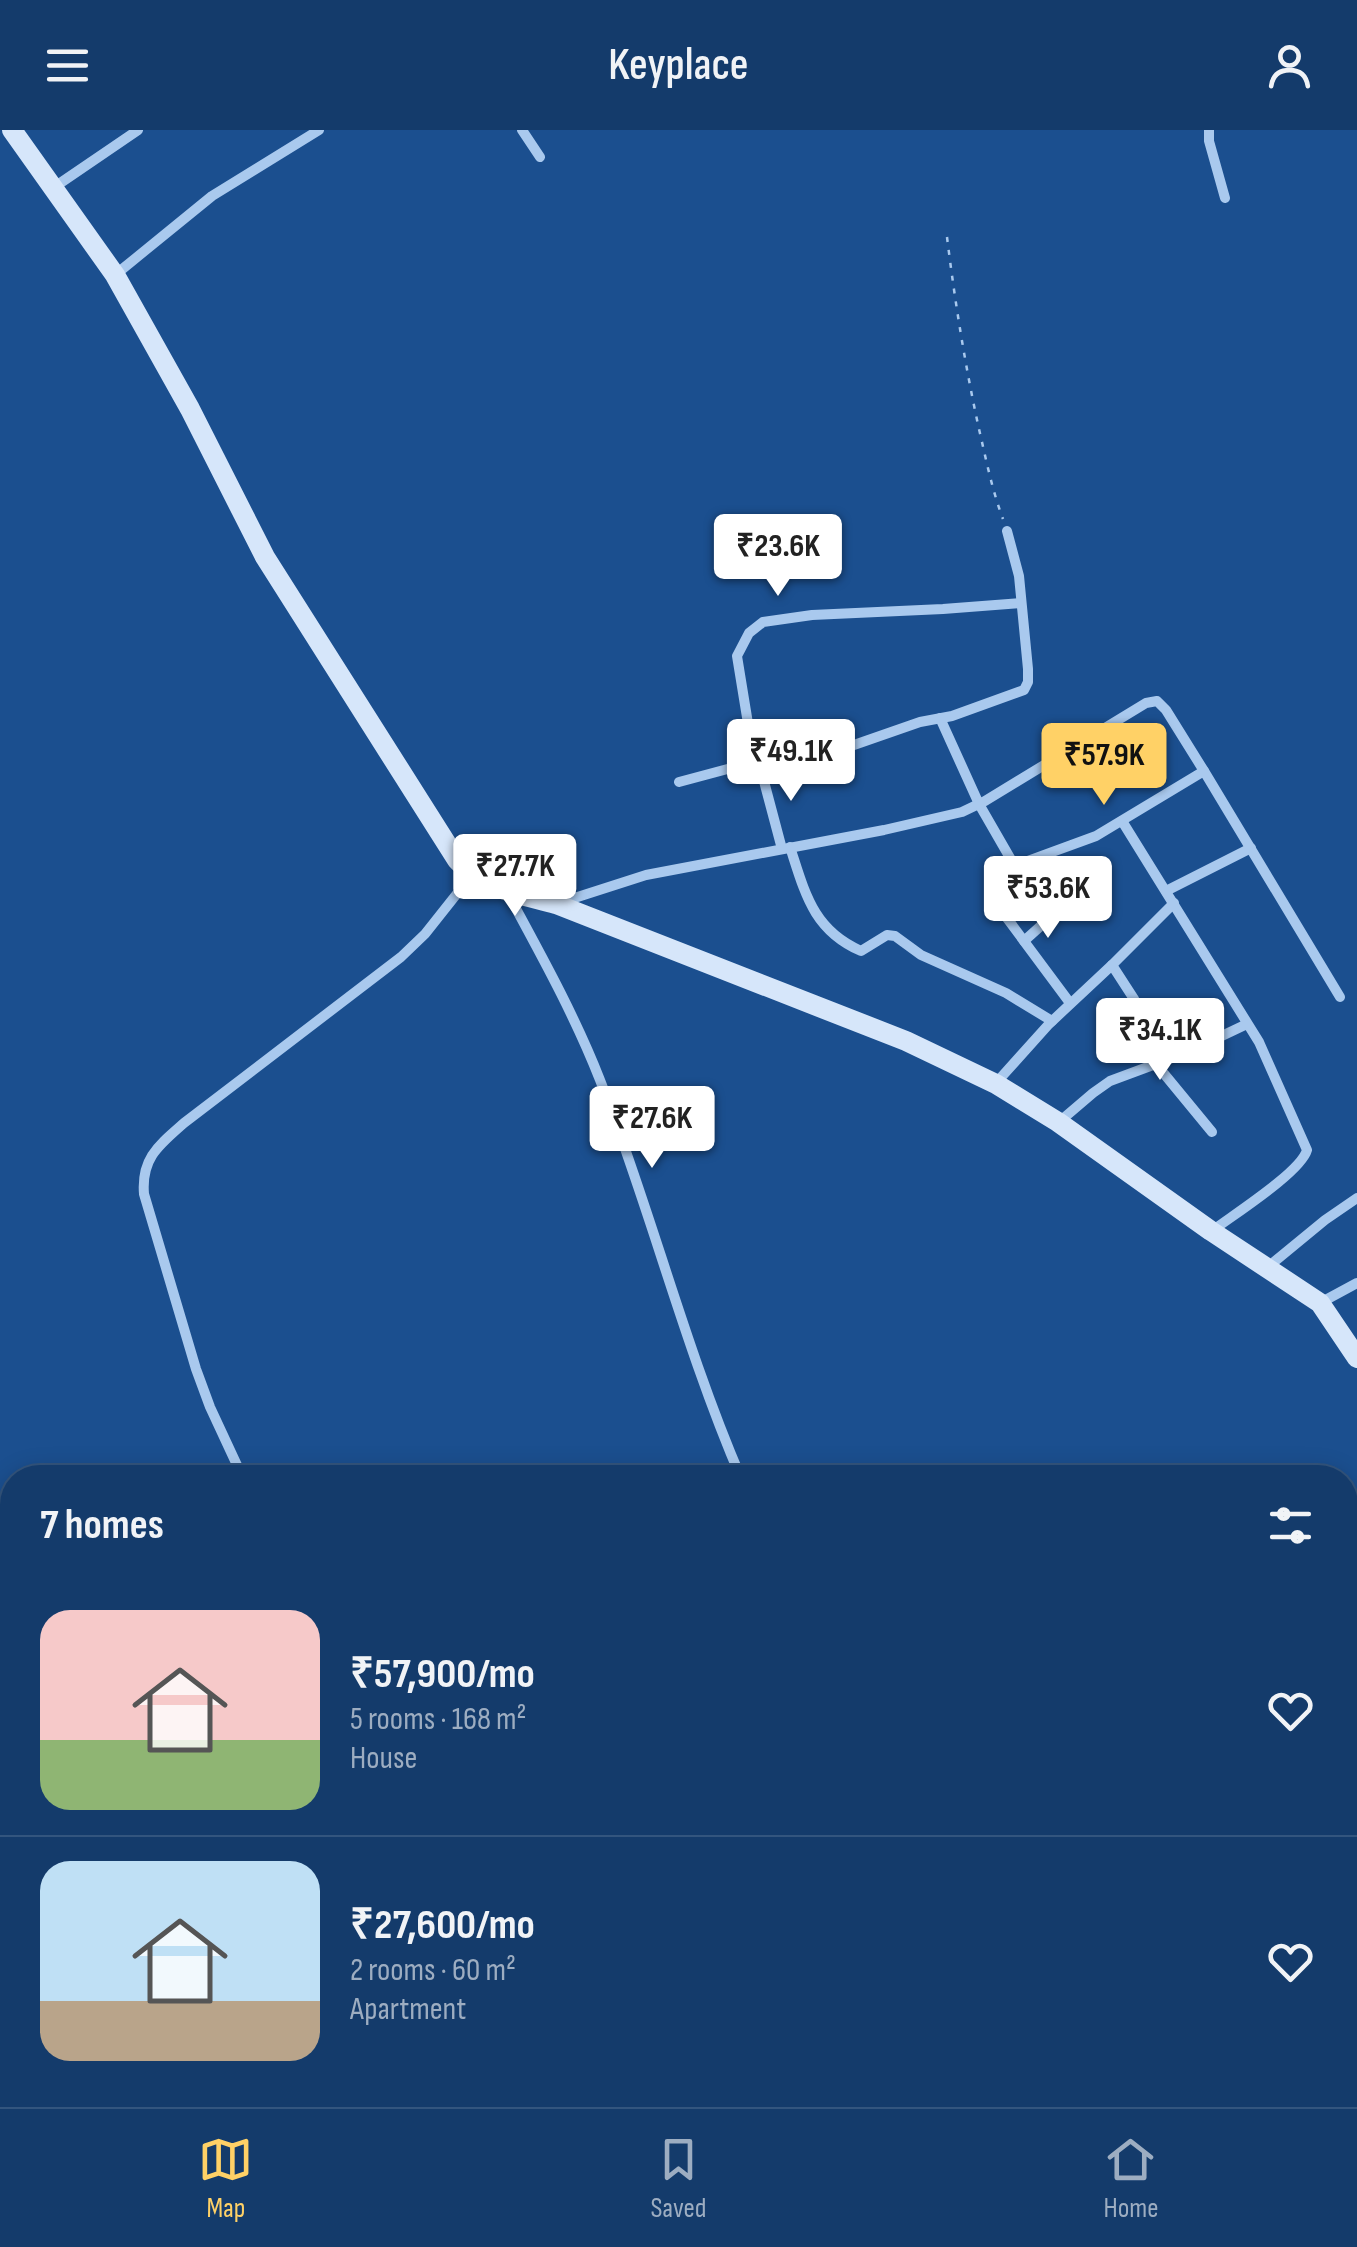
<!DOCTYPE html>
<html lang="en">
<head>
<meta charset="utf-8">
<style>
  body { margin:0; font-family:"Sofia Sans Condensed",sans-serif; background:#1d4271; color:#f1f3f6; height:100vh; display:flex; flex-direction:column; font-size:38px; white-space:nowrap }
  * { box-sizing:border-box; margin:0 }
  p { font-size:32px; color:#9dadc1 }
  .icon { flex:none; width:55px; height:55px; fill:none; stroke:currentColor; stroke-width:2; stroke-linecap:round; stroke-linejoin:round }
  .map { position:relative; flex:1; overflow:hidden }
  .panel { position:absolute; left:0px; top:1335px; width:1358px; height:642px; display:flex; flex-direction:column; background:#143b6b; border-radius:40px 40px 0 0; box-shadow:0 5px 25px #0003,0 0 0 2px #33557e }
  .panel>* { flex:none }
  .price { position:absolute; translate:-50% -85px; padding:0 22px; border-radius:10px; background:#fff; color:#222; font-size:32px; line-height:65px; filter:drop-shadow(0 2px 5px #0008) }
  .price::after { content:''; position:absolute; left:50%; top:60px; width:30px; height:22px; margin-left:-15px; background:inherit; clip-path:polygon(0 0,100% 0,50% 100%) }
  .price.active { background:#ffd166; color:#111 }
  ul { padding:0; list-style:none }
  li { display:flex; align-items:center; gap:30px; height:250px; padding:0 40px }
  li+li { border-top:2px solid #33557e }
  li span { display:grid; place-items:center; flex:none; width:280px; height:200px; border-radius:30px; color:#555 }
  li>.icon { margin-inline-start:auto }
  span .icon { width:120px; height:120px; fill:#fffc; stroke-width:1 }
  li b { font-size:42px }
  h2 { display:flex; justify-content:space-between; align-items:center; height:120px; padding:0 40px; font-size:42px }
  header { display:flex; justify-content:space-between; align-items:center; height:130px; padding:0 40px; background:#143b6b; font-size:45px; font-weight:600 }
  .tabs { display:flex; justify-content:space-around; align-items:center; height:140px; border-top:2px solid #33557e; background:#143b6b; font-size:28px; color:#9dadc1 }
  .tabs a { display:grid; justify-items:center; gap:5px }
  .tabs .active { color:#ffd166 }
  .map>svg:first-child { display:block }
  .lines { fill:none; stroke-linecap:round; stroke-linejoin:round }
  .path { stroke:#a9c9ee; stroke-width:2.5; stroke-dasharray:5 8; stroke-linecap:butt }
  .lane { stroke:#a9c9ee; stroke-width:8 }
  .street { stroke:#a9c9ee; stroke-width:10 }
  .secondary { stroke:#d6e6fa; stroke-width:20 }
</style>
</head>
<body>
<header><svg class="icon" aria-label="menu" viewBox="0 0 24 24"><path d="M4 6h16M4 12h16M4 18h16"/></svg>Keyplace<svg class="icon" aria-label="person" viewBox="0 0 24 24"><circle cx="12" cy="8" r="4"/><path d="M4 21q1-7 8-7t8 7"/></svg></header>
<div class="map">
<svg width="1357" height="1977" viewBox="0 0 1357 1977">
  <rect width="100%" height="100%" fill="#1b4f8f"/>
  <g class="lines">
    <path class="path" d="M947 107C955 172 965 235 979 299 986 329 992 360 1003 389"/>
    <path class="lane" d="M712 1965 716 1977"/>
    <g class="street">
      <path d="M522 0 540 27"/>
      <path d="M1209 0V11L1225 68"/>
      <path d="M53 58 138 0"/>
      <path d="M115 145 212 66 319 0"/>
      <path d="M940 588 979 674 1043 785 1044 793 1024 811"/>
      <path d="M743 634 767 641 785 639 920 592 952 586 1024 560 1028 552V539L1019 446 1007 401"/>
      <path d="M761 640 782 719"/>
      <path d="M679 652 735 637C746 633 750 629 752 618L737 526 749 503 763 492 812 485 943 479 1021 473"/>
      <path d="M1122 691 1259 912 1307 1020C1301 1042 1233 1085 1212 1101"/>
      <path d="M790 717C805 763 813 800 861 821L887 805 895 806 921 825 1006 863 1052 891"/>
      <path d="M1014 736 1096 706 1204 641"/>
      <path d="M1166 761 1251 718"/>
      <path d="M508 764C541 825 575 886 600 950 651 1081 685 1218 741 1348"/>
      <path d="M562 772 646 745 884 700 962 682 985 671 1146 573 1157 571 1166 580 1204 641 1340 867"/>
      <path d="M995 772 1070 873"/>
      <path d="M1112 835 1134 869 1146 894 1156 934 1212 1002"/>
      <path d="M996 953 1049 894 1112 835 1174 773"/>
      <path d="M1059 992 1093 963 1110 951 1188 922 1247 894"/>
      <path d="M1268 1137 1325 1090 1357 1068"/>
      <path d="M1320 1173 1357 1153"/>
      <path d="M243 1348 210 1277 196 1239 144 1064C141 1028 159 1015 184 993L401 827 425 804 471 746"/>
      <path d="M0 1651 12 1650"/>
      <path d="M543 1965 548 1977"/>
      <path d="M918 1965 922 1977"/>
      <path d="M814 1977 834 1965"/>
    </g>
    <path class="secondary" d="M12 0 115 145 190 279 265 427 457 730C482 759 520 764 556 774L906 911 996 954 1058 992 1211 1101 1320 1173 1357 1228"/>
  </g>
</svg>
<b class="price" style="left:778px;top:469px">₹23.6K</b>
<b class="price" style="left:791px;top:674px">₹49.1K</b>
<b class="price active" style="left:1104px;top:678px">₹57.9K</b>
<b class="price" style="left:515px;top:789px">₹27.7K</b>
<b class="price" style="left:1048px;top:811px">₹53.6K</b>
<b class="price" style="left:1160px;top:953px">₹34.1K</b>
<b class="price" style="left:652px;top:1041px">₹27.6K</b>
<section class="panel">
<h2>7 homes<svg class="icon" aria-label="filters" viewBox="0 0 24 24"><path d="M4 7h16M4 17h16"/><circle cx="9" cy="7" r="2"/><circle cx="15" cy="17" r="2"/></svg></h2>
<ul>
<li><span style="background:linear-gradient(#f6c9c9 65%,#8fb573 0)"><svg class="icon" aria-label="home" viewBox="0 0 24 24"><path d="M3 11l9-7 9 7M6 9v11h12V9"/></svg></span><div><b>₹57,900/mo</b><p>5 rooms · 168 m²</p><p>House</p></div><svg class="icon" aria-label="heart" viewBox="0 0 24 24"><path d="M12 20l-8-8c-3-5 5-10 8-4 3-6 11-1 8 4z"/></svg></li>
<li><span style="background:linear-gradient(#bfe0f5 70%,#b9a48a 0)"><svg class="icon" aria-label="home" viewBox="0 0 24 24"><path d="M3 11l9-7 9 7M6 9v11h12V9"/></svg></span><div><b>₹27,600/mo</b><p>2 rooms · 60 m²</p><p>Apartment</p></div><svg class="icon" aria-label="heart" viewBox="0 0 24 24"><path d="M12 20l-8-8c-3-5 5-10 8-4 3-6 11-1 8 4z"/></svg></li>
</ul>
</section>
</div>
<nav class="tabs">
<a class="active"><svg class="icon" aria-label="map" viewBox="0 0 24 24"><path d="M3 6l6-2 6 2 6-2v14l-6 2-6-2-6 2zM9 4v14M15 6v14"/></svg>Map</a>
<a><svg class="icon" aria-label="saved" viewBox="0 0 24 24"><path d="M7 4h10v16l-5-4-5 4z"/></svg>Saved</a>
<a><svg class="icon" aria-label="home" viewBox="0 0 24 24"><path d="M3 11l9-7 9 7M6 9v11h12V9"/></svg>Home</a>
</nav>
</body>
</html>
